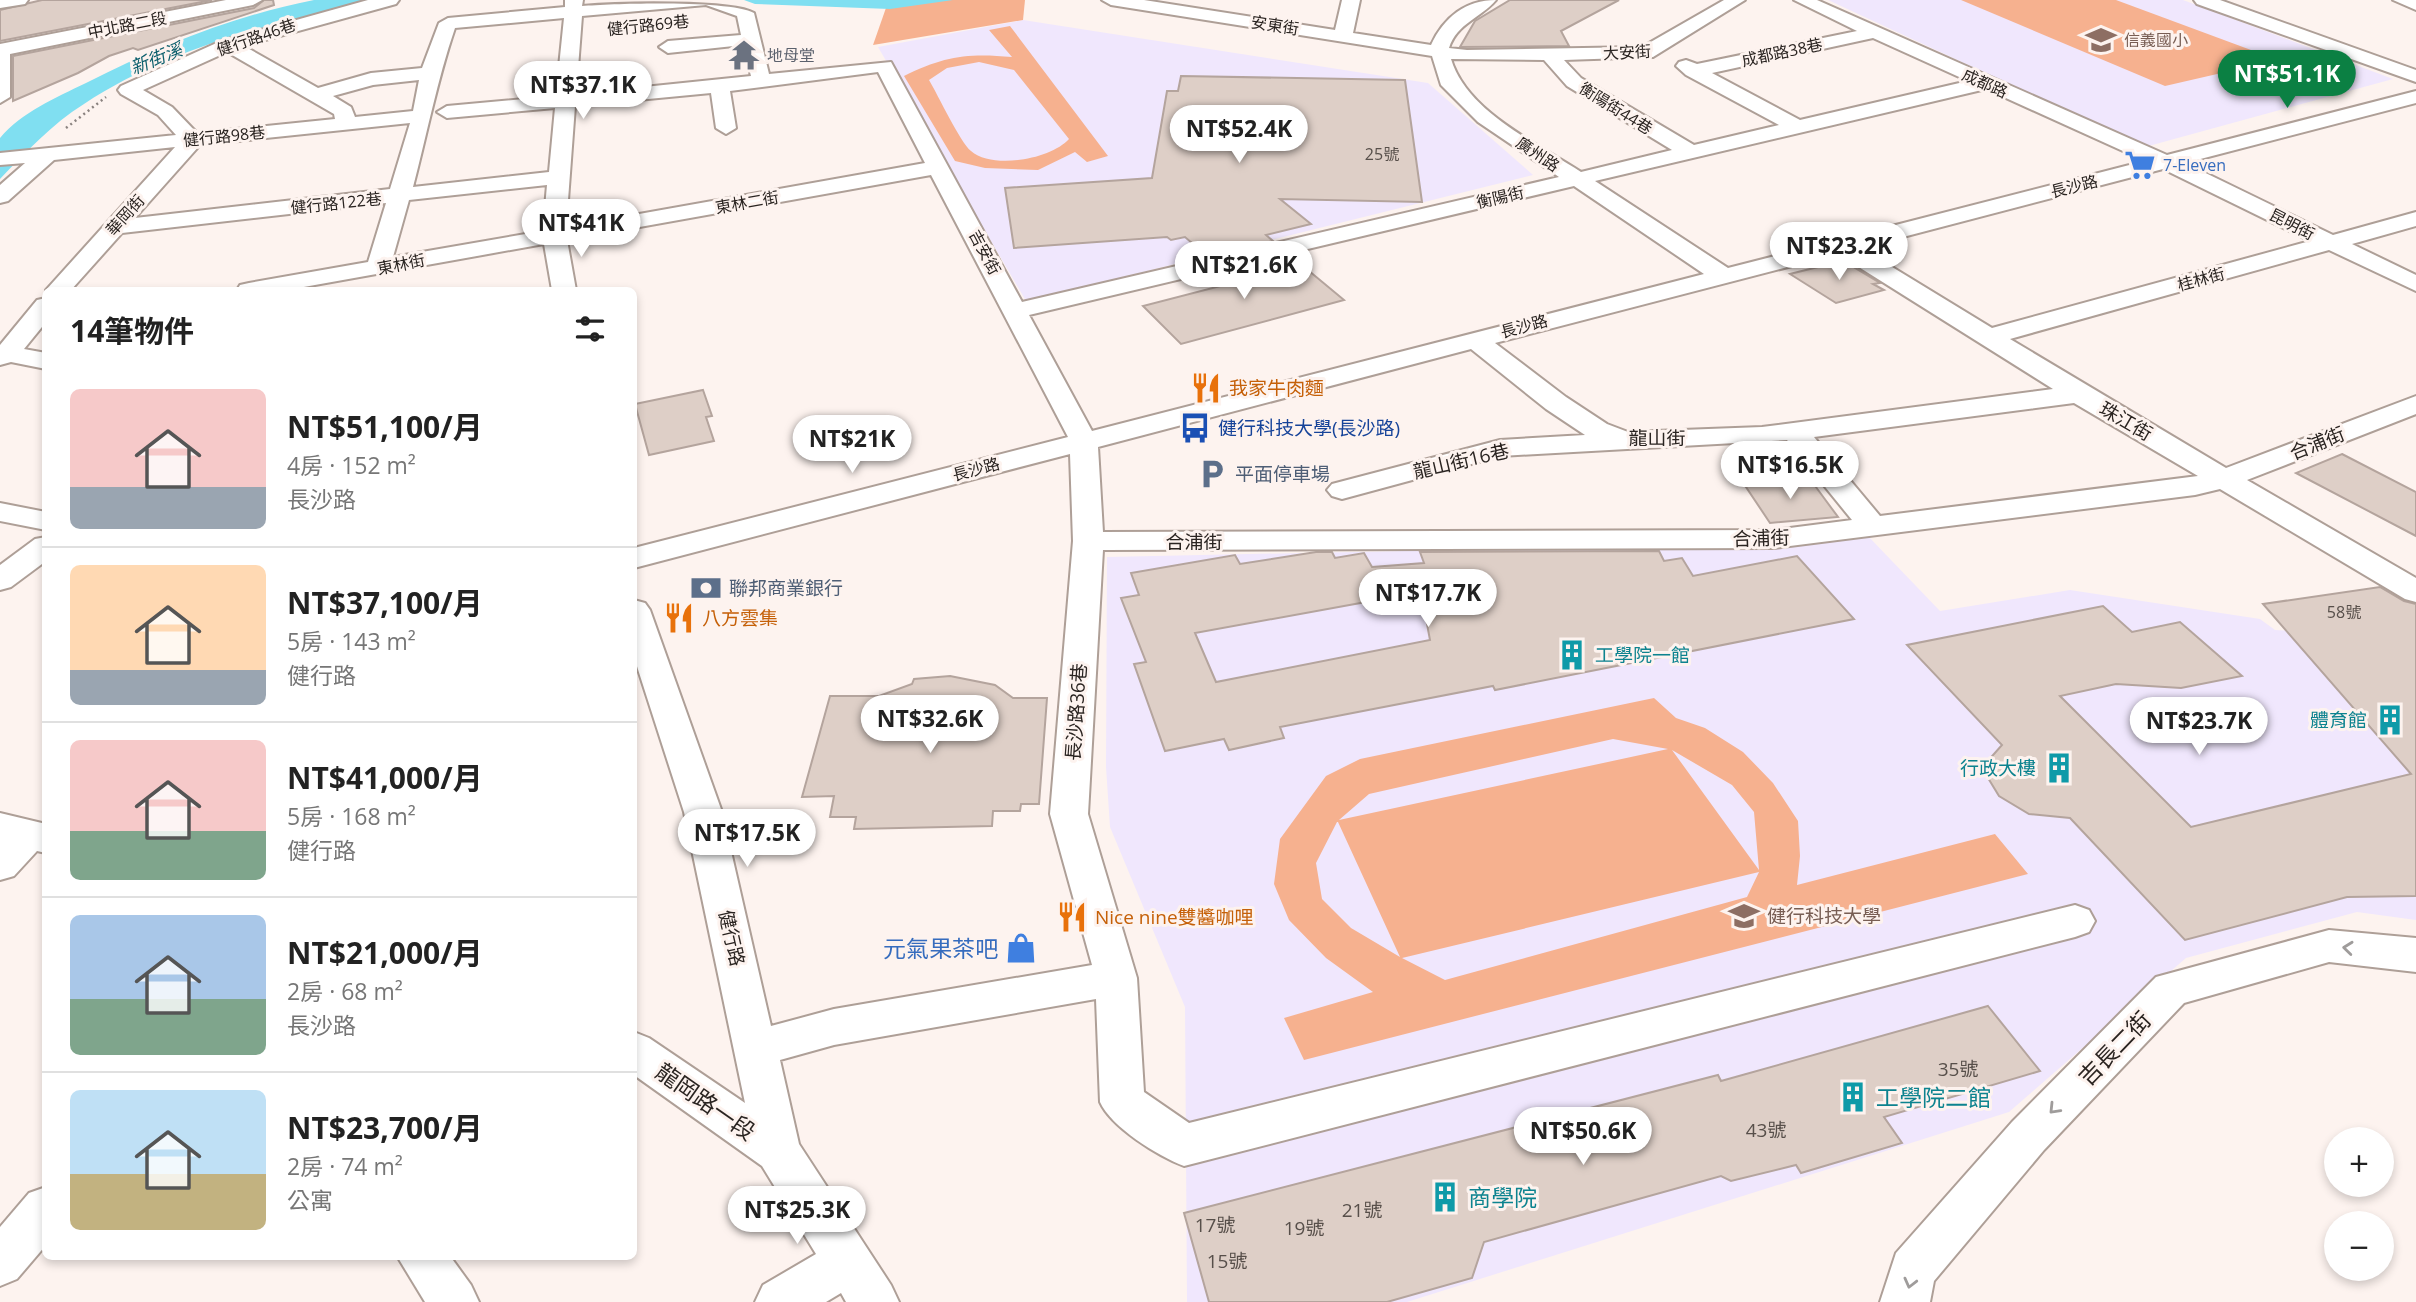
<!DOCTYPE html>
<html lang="zh-TW">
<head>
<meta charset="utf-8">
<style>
  body { margin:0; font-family:"Open Sans","Noto Sans TC",sans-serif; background:#f6f6f6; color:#222; height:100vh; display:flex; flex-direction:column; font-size:26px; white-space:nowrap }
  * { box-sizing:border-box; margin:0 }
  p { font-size:23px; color:#767676 }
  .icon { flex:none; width:38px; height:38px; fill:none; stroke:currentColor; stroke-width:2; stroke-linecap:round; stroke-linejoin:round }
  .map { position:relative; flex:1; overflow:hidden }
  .side { position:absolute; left:42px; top:287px; width:595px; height:973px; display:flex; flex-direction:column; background:#fff; border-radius:10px; box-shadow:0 4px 10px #0003 }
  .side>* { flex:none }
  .buttons { position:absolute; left:2324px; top:1127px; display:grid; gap:14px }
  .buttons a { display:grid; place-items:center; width:70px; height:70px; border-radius:50%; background:#fff; box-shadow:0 4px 10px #0003; font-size:35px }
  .price { position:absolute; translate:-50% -60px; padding:0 16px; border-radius:24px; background:#fff; color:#222; font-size:23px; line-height:46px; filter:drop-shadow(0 2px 4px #0008) }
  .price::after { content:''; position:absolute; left:50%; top:42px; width:21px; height:16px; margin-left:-10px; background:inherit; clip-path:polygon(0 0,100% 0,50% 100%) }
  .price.active { background:#0b8043; color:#fff }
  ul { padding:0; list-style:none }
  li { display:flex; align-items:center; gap:21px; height:175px; padding:0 28px }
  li+li { border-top:2px solid #e0e0e0 }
  li span { display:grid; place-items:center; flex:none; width:196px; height:140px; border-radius:10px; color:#555 }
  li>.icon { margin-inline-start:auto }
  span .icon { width:84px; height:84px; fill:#fffc; stroke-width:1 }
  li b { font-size:30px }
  h2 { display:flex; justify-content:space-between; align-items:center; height:84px; padding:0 28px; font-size:30px }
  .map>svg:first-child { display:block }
  .education { fill:#f0e7fd }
  .green { fill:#f6b18f; fill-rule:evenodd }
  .water { fill:#80dff1 }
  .building { fill:#decfc7; stroke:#b4a49d; stroke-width:2; fill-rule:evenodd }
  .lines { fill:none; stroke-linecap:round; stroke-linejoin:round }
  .minor-casing { stroke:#ae9f97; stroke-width:4 }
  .path { stroke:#8b8380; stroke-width:2.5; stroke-dasharray:2 3.5; stroke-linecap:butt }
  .minor { fill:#fff; fill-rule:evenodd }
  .oneway { stroke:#9f9c9b }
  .labels { text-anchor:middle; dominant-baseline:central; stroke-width:6; stroke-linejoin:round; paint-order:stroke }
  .far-street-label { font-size:16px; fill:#2a2421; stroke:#fdf3ef }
  .far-education-label { font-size:16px; fill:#785e54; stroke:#fdf3ef; text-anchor:start }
  .far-worship-label { font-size:16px; fill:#5b616d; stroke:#fdf3ef; text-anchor:start }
  .number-label { font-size:16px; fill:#574f4a }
  .far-shop-label { font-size:16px; fill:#366cbe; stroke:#fdf3ef; text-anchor:start }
  .far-water-label { font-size:18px; font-style:italic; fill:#0c5f6c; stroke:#fdf3ef }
  .food-label { font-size:19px; fill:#c56008; stroke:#fdf3ef; text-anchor:start }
  .street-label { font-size:19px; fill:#2a2421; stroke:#fdf3ef }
  .transit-label { font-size:19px; fill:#164399; stroke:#fdf3ef; text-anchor:start }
  .service-label { font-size:19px; fill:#4e5e75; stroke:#fdf3ef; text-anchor:start }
  .culture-label { font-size:19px; fill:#0d838f; stroke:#fdf3ef; text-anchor:end }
  .education-label { font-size:19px; fill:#785e54; stroke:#fdf3ef; text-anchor:start }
  .near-number-label { font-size:19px; fill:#574f4a }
  .near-shop-label { font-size:23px; fill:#366cbe; stroke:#fdf3ef; text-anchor:end }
  .near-street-label { font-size:23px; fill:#2a2421; stroke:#fdf3ef }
  .near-culture-label { font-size:23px; fill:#0d838f; stroke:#fdf3ef; text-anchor:start }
</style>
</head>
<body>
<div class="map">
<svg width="2416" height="1302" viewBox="0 0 2416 1302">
  <rect width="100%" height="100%" fill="#fdf3ef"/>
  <g class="education">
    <path d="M1828 0H2183L2393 79 2145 147Z"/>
    <path d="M1023 20 1428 83 1533 175 1026 301 878 47Z"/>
    <path d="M1867 535 1940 611 2070 590 2260 619 2275 630 2416 639V920L2357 912 2186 958 2009 1112 1407 1302H1187L1185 1007 1110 827 1106 767 1107 557 1791 543Z"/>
  </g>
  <g class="green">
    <path d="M918 0H1025L1023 20 873 45 887 5Z"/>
    <path d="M1961 0H2116L2278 60 2165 86Z"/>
    <path d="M1010 26 1108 156 1087 162 1075 152 1038 170 985 168 955 161 904 76C944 56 968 53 1012 57L989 30ZM979 62 1014 70 1069 139C1051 159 993 170 971 151 960 142 938 95 929 80L947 68Z"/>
    <path d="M1654 698 1676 718 1705 728 1743 752 1773 783 1798 821 1800 856 1797 885 1995 834 2028 874 1304 1060 1284 1018 1373 992 1326 958 1289 920 1274 884 1280 839 1326 776 1360 759ZM1613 739 1668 749 1339 820 1369 794ZM1672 750 1732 785 1754 812 1759 870ZM1337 822H1338L1400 957 1351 928 1322 899 1316 863ZM1759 872 1747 897 1445 980 1402 958Z"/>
  </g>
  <g class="water">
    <path d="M314 0H371C273 24 170 47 84 104 52 124 26 152 0 179V138C22 112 55 98 86 83 159 46 233 16 314 0Z"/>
    <path d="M744 0H953L890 9 755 4Z"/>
  </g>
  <g class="building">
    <path d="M42 0H212L0 41V10Z"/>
    <path d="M264 0H273L274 5 138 50 133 48 109 56 78 73 13 101V56L254 8Z"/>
    <path d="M1510 0H1619L1561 31 1569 46 1460 47 1475 21Z"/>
    <path d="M1181 76 1405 80 1422 202 1280 199 1311 224 1266 235 1273 241 1207 256 1185 237 1171 240 1167 237 1014 248 1005 188 1152 178 1167 91H1178Z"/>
    <path d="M1291 256 1344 300 1181 344 1143 306 1236 282 1225 271Z"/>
    <path d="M1834 263 1850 265 1880 283 1873 284 1884 290 1836 303 1790 274Z"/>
    <path d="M703 390 712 416 706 417 714 441 649 455 635 404Z"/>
    <path d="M2342 454 2416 492V536L2296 473Z"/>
    <path d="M1810 479 1838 517 1770 523 1744 484Z"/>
    <path d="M1659 551 1664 561 1682 558 1693 576 1797 556 1854 619 1495 690 1493 686 1280 727 1284 738 1229 750 1224 739 1165 751 1134 664 1146 662 1121 598 1139 595 1131 573 1235 555 1240 564 1316 552H1332L1335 558 1364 553 1372 567 1424 563 1420 552ZM1421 592 1430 640 1216 682 1195 633Z"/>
    <path d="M2380 587 2404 601 2416 604V896L2347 897 2185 940 2070 818 2029 814 1999 796 1985 773 1986 763 2002 745 1907 645 2103 606 2132 632 2180 622 2242 676 2181 688 2116 684 2060 696 2191 827 2411 774 2263 604Z"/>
    <path d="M950 676 995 685 1013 698H1047L1039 804H1021L1020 811H993L992 826 854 829 856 817H830L834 796 802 797 830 696H879L912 684 914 679Z"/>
    <path d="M1988 1006 2040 1071 1884 1117 1902 1143 1801 1173 1796 1165 1731 1181 1721 1176 1484 1242 1472 1278 1387 1302H1209L1184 1213 1718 1075 1721 1081Z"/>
  </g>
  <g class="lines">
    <g class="minor-casing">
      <g id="minor">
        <path d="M0 0H28L25 4 0 8Z"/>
        <path d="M226 0H262L253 5 10 54V97L0 103V44Z"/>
        <path d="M368 0H399L396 4 244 46 318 88 371 73 422 68 439 23 448 18 565 7V0H583L582 6C617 3 732 0 754 13L769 74 891 62 1022 302 1559 177 1478 122 1441 85 1432 56 1111 5 1102 0H1144L1335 30 1342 0H1360L1353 33 1431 45C1444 17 1466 0 1496 0 1481 18 1457 23 1449 48L1467 50 1642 47 1724 0H1745L1653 57 1564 60 1581 78 1694 145 1779 125 1686 75 1676 66 1679 62 1686 60 1697 64 1857 31 1794 0H1817L2167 155 2416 91V103L2185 163 2333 235 2416 212V226L2352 244 2416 275V291L2329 250 2010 339 2226 468 2416 396V414L2247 480 2416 578V602L2405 599 2220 489 2195 495 1774 548 1103 550 1088 814 1137 978 1144 1092 1189 1123 2075 905 2089 910 2095 921 2089 932 2075 937 1184 1166C1158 1156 1111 1127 1100 1102L1096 999 834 1045 780 1060 799 1144 891 1285 899 1302H846L841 1293 826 1302H755L763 1285 816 1254 762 1166 634 1075V1032L649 1038 745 1103 684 812 634 657V600L645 603 650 610 722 812 771 1026 834 1009 1092 965 1050 814 1073 541 1070 454 634 568V548L1068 437 931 175 567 240 576 290H552L544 244 287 290H237L240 285 249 283 368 262 386 203 122 233 71 290H46L175 147 54 160 8 201 0 203V185L25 163 0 165V153L176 135 158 115 121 94 118 90 121 86 221 41ZM706 5 737 16 741 35 668 41 659 47 668 53 743 45 751 76 576 94 582 16ZM564 18 556 96 447 106 437 112 447 118 555 108 549 172 413 187C427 134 437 80 455 28ZM1873 38 1968 81 1800 120 1712 73ZM227 52 334 114 335 119 197 133 172 107 143 90ZM1451 59 1544 60 1567 86 1672 150 1581 172C1537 143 1467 112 1451 59ZM878 72 925 163 566 227 575 106 711 93 716 128 726 134 736 128 730 91ZM419 80 413 111 355 117 351 107 333 96 373 85ZM1986 89 2145 161 1728 268 1595 181ZM410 123 390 189 135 218 200 145ZM2163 169 2310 241 1992 328 1861 248ZM547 185 543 231 393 257 409 200ZM1574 186 1704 274 1092 431 1029 315ZM1838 254 2053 389 1762 427 1628 432 1607 424 1566 397 1495 343ZM1471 349 1546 409 1585 435 1500 440 1332 484 1327 490 1332 496 1342 499 1501 456 1787 440 1852 520 1774 530 1103 532 1098 447ZM2074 403 2198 476 1880 516 1814 437Z"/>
        <path d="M2194 0H2220L2416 70V82L2197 4Z"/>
        <path d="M2393 0H2416V10Z"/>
        <path d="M46 298V322L24 349 46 353V369L11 362 0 365V345L37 300Z"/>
        <path d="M0 503 46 512V530L0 521Z"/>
        <path d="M46 537V561L11 587 0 590V565L35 539Z"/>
        <path d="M0 813 46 824V853L37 851 14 876 0 880Z"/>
        <path d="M2329 930 2416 938V972L2329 962 2184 1003 2044 1150 1934 1281 1930 1302H1880L1896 1253 2012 1122 2156 977Z"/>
        <path d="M46 1187V1245L17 1279 0 1286V1227L29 1193Z"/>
        <path d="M397 1256H450L471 1285 479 1302H425Z"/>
      </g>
    </g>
    <path class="path" d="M66 128 106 97"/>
    <use href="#minor" class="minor"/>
  </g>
  <defs><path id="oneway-chevron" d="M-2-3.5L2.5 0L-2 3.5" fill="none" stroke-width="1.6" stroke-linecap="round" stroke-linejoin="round" transform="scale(1.75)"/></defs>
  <g class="oneway">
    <use href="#oneway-chevron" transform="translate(2348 948) rotate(-174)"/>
    <use href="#oneway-chevron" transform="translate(2054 1109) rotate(134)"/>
    <use href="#oneway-chevron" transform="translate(1910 1283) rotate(104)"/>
  </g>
  <defs>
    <g id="school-bare" transform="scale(2.415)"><path d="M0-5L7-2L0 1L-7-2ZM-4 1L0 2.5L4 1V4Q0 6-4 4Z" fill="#8d6e63" stroke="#fdf3ef" stroke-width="2.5" paint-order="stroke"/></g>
    <g id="temple-bare" transform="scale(2.415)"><path d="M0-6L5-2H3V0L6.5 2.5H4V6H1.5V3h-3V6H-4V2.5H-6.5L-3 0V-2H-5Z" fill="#6b7280" stroke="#fdf3ef" stroke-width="2.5" paint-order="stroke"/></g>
    <g id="supermarket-bare" transform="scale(2.415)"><path d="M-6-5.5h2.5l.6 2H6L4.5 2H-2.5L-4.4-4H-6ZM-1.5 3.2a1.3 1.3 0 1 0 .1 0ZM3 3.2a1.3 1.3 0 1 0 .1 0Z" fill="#3f7fe0" stroke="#fdf3ef" stroke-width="2.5" paint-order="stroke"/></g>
    <g id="restaurant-bare" transform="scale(2.415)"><path d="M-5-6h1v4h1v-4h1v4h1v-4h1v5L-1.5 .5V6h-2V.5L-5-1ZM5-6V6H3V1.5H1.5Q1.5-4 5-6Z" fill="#e8710a" stroke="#fdf3ef" stroke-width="2.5" paint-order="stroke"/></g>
    <g id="bus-bare" transform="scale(2.415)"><path d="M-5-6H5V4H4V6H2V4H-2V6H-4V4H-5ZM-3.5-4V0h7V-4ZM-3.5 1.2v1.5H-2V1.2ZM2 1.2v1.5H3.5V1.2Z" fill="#1a4fb4" stroke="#fdf3ef" stroke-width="2.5" paint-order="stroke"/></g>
    <g id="parking-bare" transform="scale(2.415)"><path d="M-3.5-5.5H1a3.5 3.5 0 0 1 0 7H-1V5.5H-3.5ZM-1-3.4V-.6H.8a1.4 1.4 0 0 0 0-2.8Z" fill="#5c6f8a" stroke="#fdf3ef" stroke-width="2.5" paint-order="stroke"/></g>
    <g id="bank-bare" transform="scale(2.415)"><path d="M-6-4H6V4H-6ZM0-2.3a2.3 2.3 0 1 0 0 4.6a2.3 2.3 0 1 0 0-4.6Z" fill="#5c6f8a" stroke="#fdf3ef" stroke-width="2.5" paint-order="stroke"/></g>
    <g id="building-bare" transform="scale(2.415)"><path d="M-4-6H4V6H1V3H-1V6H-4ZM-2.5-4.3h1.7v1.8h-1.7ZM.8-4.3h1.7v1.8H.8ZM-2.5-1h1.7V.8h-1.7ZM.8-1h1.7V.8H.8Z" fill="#0f9aa8" stroke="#fdf3ef" stroke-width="2.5" paint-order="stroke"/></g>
    <g id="university-bare" transform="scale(2.415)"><path d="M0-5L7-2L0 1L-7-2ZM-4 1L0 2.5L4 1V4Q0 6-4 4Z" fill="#8d6e63" stroke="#fdf3ef" stroke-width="2.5" paint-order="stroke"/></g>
    <g id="shop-bare" transform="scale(2.415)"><path d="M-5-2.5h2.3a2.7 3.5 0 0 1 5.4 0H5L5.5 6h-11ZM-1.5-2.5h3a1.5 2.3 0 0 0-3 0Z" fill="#3f7fe0" stroke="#fdf3ef" stroke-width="2.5" paint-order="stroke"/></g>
  </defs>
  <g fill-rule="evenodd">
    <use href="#school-bare" x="2101" y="40"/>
    <use href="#temple-bare" x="744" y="55"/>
    <use href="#supermarket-bare" x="2140" y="165"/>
    <use href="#restaurant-bare" x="1206" y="388"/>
    <use href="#bus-bare" x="1195" y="428"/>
    <use href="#parking-bare" x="1212" y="474"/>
    <use href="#bank-bare" x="706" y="588"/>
    <use href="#restaurant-bare" x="679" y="618"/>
    <use href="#building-bare" x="1572" y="655"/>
    <use href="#building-bare" x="2390" y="720"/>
    <use href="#building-bare" x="2059" y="768"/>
    <use href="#university-bare" x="1744" y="916"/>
    <use href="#restaurant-bare" x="1072" y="917"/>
    <use href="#shop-bare" x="1021" y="948"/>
    <use href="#building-bare" x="1853" y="1097"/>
    <use href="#building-bare" x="1445" y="1197"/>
  </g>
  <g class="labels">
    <g class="far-street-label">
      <text transform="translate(127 25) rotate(-11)">中北路二段</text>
      <text transform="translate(648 25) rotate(-6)">健行路69巷</text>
      <text transform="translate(1275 25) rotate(9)">安東街</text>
      <text transform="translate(256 37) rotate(-19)">健行路46巷</text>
      <text transform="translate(1627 52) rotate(-3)">大安街</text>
      <text transform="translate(1782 52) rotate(-12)">成都路38巷</text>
      <text transform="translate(1985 83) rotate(24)">成都路</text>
      <text transform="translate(1616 108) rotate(32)">衡陽街44巷</text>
      <text transform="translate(224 136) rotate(-6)">健行路98巷</text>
      <text transform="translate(1538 154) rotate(34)">廣州路</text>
      <text transform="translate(2074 186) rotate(-14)">長沙路</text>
      <text transform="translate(1500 197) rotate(-13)">衡陽街</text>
      <text transform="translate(747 202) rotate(-10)">東林二街</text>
      <text transform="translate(336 203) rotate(-6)">健行路122巷</text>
      <text transform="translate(125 215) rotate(-48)">華岡街</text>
      <text transform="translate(2292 224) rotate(27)">昆明街</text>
      <text transform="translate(985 252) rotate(62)">吉安街</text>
      <text transform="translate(401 264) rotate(-11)">東林街</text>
      <text transform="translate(2201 279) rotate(-15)">桂林街</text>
      <text transform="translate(1524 326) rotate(-15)">長沙路</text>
      <text transform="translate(976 469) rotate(-15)">長沙路</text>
    </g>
    <g class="far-education-label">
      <text x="2124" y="40">信義國小</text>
    </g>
    <g class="far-worship-label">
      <text x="767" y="55">地母堂</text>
    </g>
    <g class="number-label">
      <text x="1382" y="154">25號</text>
      <text x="2344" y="612">58號</text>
    </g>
    <g class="far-shop-label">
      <text x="2163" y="165">7-Eleven</text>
    </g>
    <g class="far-water-label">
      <text transform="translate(156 58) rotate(-22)">新街溪</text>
    </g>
    <g class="food-label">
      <text x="1229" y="388">我家牛肉麵</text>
      <text x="702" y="618">八方雲集</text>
      <text x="1095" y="917">Nice nine雙醬咖哩</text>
    </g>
    <g class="street-label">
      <text transform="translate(2126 421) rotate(30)">珠江街</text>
      <text x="1657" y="438">龍山街</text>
      <text transform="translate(2317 443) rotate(-22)">合浦街</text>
      <text transform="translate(1461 461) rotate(-13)">龍山街16巷</text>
      <text transform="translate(1761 538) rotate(-2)">合浦街</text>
      <text x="1194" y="542">合浦街</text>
      <text transform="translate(1076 712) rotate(-86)">長沙路36巷</text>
      <text transform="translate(732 938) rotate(77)">健行路</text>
    </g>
    <g class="transit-label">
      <text x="1218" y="428">健行科技大學(長沙路)</text>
    </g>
    <g class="service-label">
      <text x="1235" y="474">平面停車場</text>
      <text x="729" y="588">聯邦商業銀行</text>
    </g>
    <g class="culture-label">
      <text x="1595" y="655" text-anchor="start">工學院一館</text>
      <text x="2367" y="720">體育館</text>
      <text x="2036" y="768">行政大樓</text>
    </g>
    <g class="education-label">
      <text x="1767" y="916">健行科技大學</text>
    </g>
    <g class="near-number-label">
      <text x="1958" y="1069">35號</text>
      <text x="1766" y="1130">43號</text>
      <text x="1362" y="1210">21號</text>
      <text x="1215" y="1225">17號</text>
      <text x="1304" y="1228">19號</text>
      <text x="1227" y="1261">15號</text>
    </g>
    <g class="near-shop-label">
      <text x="998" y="948">元氣果茶吧</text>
    </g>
    <g class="near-street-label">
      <text transform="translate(2114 1048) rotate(-46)">吉長二街</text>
      <text transform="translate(706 1101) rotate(35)">龍岡路一段</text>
    </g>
    <g class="near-culture-label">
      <text x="1876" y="1097">工學院二館</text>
      <text x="1468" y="1197">商學院</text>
    </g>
  </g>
</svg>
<div class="buttons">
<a>+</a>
<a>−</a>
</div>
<b class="price active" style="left:2287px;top:110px">NT$51.1K</b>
<b class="price" style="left:583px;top:121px">NT$37.1K</b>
<b class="price" style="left:1239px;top:165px">NT$52.4K</b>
<b class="price" style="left:581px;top:259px">NT$41K</b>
<b class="price" style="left:1839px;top:282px">NT$23.2K</b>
<b class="price" style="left:1244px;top:301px">NT$21.6K</b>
<b class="price" style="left:852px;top:475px">NT$21K</b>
<b class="price" style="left:1790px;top:501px">NT$16.5K</b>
<b class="price" style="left:1428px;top:629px">NT$17.7K</b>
<b class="price" style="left:930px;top:755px">NT$32.6K</b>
<b class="price" style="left:2199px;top:757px">NT$23.7K</b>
<b class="price" style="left:747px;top:869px">NT$17.5K</b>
<b class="price" style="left:1583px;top:1167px">NT$50.6K</b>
<b class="price" style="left:797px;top:1246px">NT$25.3K</b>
<section class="side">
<h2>14筆物件<svg class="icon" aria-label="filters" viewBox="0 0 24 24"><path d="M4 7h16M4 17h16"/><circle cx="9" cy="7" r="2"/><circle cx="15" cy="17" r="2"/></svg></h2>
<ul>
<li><span style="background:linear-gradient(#f6c9c9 70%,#9aa5b1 0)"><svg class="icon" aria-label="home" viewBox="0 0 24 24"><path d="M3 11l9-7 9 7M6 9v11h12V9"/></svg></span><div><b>NT$51,100/月</b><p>4房 · 152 m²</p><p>長沙路</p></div></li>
<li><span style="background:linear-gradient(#ffd9b3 75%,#9aa5b1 0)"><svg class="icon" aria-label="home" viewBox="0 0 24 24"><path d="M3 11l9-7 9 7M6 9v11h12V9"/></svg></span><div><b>NT$37,100/月</b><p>5房 · 143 m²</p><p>健行路</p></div></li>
<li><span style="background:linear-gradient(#f6c9c9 65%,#7fa58c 0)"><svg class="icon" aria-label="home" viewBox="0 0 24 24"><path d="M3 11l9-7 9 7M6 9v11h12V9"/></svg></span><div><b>NT$41,000/月</b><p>5房 · 168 m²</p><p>健行路</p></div></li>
<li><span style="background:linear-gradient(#a9c7e8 60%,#7fa58c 0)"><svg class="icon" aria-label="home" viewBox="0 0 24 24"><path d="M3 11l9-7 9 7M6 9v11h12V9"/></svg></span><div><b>NT$21,000/月</b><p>2房 · 68 m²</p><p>長沙路</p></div></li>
<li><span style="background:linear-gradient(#bfe0f5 60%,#c2b280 0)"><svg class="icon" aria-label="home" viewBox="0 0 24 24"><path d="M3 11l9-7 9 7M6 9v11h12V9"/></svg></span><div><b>NT$23,700/月</b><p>2房 · 74 m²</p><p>公寓</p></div></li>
</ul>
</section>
</div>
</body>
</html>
